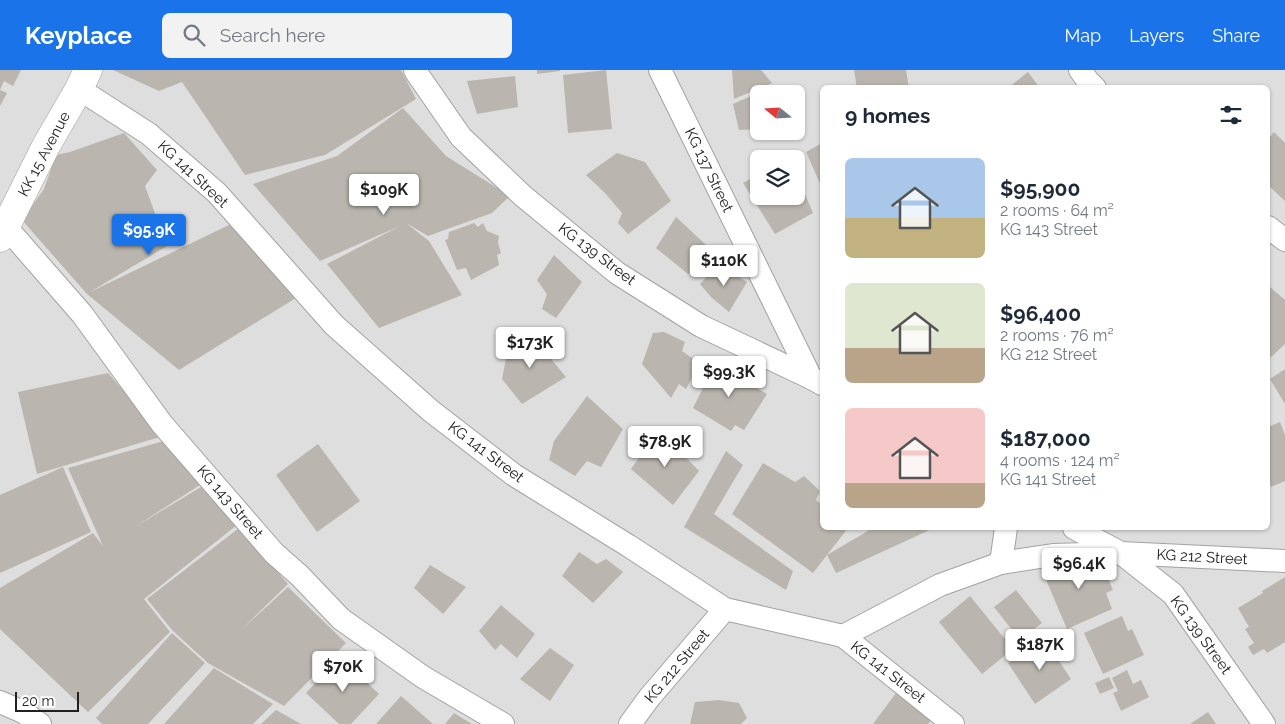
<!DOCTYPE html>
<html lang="en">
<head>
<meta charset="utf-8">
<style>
  body { margin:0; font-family:Raleway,sans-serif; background:#f2f2f3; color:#1f2937; height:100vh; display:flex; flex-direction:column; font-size:19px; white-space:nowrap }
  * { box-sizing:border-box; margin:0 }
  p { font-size:16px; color:#747a83 }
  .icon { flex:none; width:28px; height:28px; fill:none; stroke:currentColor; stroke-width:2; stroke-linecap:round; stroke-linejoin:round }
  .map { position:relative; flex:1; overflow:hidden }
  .side { position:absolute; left:820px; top:15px; width:450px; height:445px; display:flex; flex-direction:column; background:#fff; border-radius:8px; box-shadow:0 1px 4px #0004 }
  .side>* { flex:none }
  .needle { width:32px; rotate:288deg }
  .tools { position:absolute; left:750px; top:15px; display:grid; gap:10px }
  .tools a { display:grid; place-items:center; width:55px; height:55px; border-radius:8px; background:#fff; box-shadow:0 1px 4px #0004; font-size:25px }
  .scale { position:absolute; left:15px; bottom:12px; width:64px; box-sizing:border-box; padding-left:5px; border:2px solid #212121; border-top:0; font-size:14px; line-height:18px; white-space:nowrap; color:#212121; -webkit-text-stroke:4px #fff; paint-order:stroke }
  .price { position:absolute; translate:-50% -42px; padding:0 11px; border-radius:5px; background:#fff; color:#222; font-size:16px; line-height:32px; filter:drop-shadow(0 1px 2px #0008) }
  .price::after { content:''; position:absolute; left:50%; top:30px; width:15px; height:11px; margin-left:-8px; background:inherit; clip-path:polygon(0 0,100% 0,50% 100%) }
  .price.active { background:#1a73e8; color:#fff }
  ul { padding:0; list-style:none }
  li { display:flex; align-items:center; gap:15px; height:125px; padding:0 25px }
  li span { display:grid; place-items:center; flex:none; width:140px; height:100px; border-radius:8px; color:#555 }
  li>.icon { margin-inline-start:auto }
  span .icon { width:60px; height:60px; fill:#fffc; stroke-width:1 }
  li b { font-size:21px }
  h2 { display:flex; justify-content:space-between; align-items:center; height:60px; padding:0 25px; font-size:21px }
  header { display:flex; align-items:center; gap:30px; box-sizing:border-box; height:70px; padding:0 25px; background:#1a73e8; color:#fff }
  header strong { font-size:24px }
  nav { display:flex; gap:28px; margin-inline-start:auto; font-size:18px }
  .search { width:350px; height:45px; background:#f2f2f3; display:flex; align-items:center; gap:12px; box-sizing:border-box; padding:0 18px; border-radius:8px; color:#747a83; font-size:19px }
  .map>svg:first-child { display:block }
  .residential { fill:#dfdede; fill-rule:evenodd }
  .building { fill:#bab5ae }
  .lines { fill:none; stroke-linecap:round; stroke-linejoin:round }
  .minor-casing { stroke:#a2a2a2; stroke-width:24 }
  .tertiary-casing { stroke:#a2a2a2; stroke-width:29 }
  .minor { stroke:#fff; stroke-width:22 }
  .tertiary { stroke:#fff; stroke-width:28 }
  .labels { text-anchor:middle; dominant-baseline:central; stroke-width:4; stroke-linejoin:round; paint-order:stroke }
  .street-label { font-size:15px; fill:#212121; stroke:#fff }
</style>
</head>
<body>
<header>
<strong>Keyplace</strong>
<div class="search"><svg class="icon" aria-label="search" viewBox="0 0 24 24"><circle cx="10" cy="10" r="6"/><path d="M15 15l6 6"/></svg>Search here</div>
<nav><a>Map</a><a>Layers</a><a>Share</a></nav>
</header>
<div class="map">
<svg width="1285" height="654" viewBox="0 0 1285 654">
  <rect width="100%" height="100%" fill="#f0efe8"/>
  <path class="residential" d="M0 0H1285V654H0ZM822 18H1268V458H822ZM759 24H796V61H759ZM759 89H796V126H759Z"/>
  <g class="building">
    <path d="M0 0H21L13 16 4 11 0 20 7 23 0 36Z"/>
    <path d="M113 0H401L416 29 325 85 245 105 182 12 159 21Z"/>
    <path d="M537 0H560V1L537 4Z"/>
    <path d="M606 0 612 59 568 63 563 5Z"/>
    <path d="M732 0H761L772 13 734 29Z"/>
    <path d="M854 0H906L909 18H857Z"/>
    <path d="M1028 2 1040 18H1008Z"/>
    <path d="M515 6 518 37 477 44 467 11Z"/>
    <path d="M758 23 759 59 739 60 733 34Z"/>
    <path d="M403 38 446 86 510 126 492 143 428 166 406 153 429 171 462 225 379 258 327 194 400 156 320 191 253 114 337 86Z"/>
    <path d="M1274 62 1285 73V131L1268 115V69Z"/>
    <path d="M124 63 157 100 145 116 167 176 90 222 231 154 296 228 179 300 87 224 22 150 44 119 56 85 70 82Z"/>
    <path d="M822 73V118L806 82Z"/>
    <path d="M617 83 645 92 671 131 628 164 618 153 622 143 605 123 586 105Z"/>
    <path d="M796 103 813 143 775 164 743 113 759 104V126H796Z"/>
    <path d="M676 147 719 187 688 204 656 178Z"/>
    <path d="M474 153 478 157 483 153 487 161 499 166 498 173 501 183 497 185 499 195 471 210 466 198 457 200 445 170 448 169 449 162Z"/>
    <path d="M554 185 582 212 556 248 542 239 547 224 537 210Z"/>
    <path d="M718 195 747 212 729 242 711 227 700 214Z"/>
    <path d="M1269 216 1285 230V274L1269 289 1268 287V217Z"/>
    <path d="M533 262 541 277 566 307 522 334 502 309 508 278Z"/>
    <path d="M664 262 685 272 682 281 696 291 694 304 686 319 679 314 671 328 642 294 653 263Z"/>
    <path d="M715 294 725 300 729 295 753 311 751 315 767 324 744 360 735 355 731 361 693 338Z"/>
    <path d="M1285 299V334L1270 309Z"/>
    <path d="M108 303 163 366 37 404 18 322Z"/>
    <path d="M587 326 623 359 601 397 587 391 575 406 549 390 554 371Z"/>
    <path d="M1280 352 1285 365V411L1271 417 1268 409V357Z"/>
    <path d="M658 361 668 369 699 401 673 435 631 399Z"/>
    <path d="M171 369 203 413 133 458 206 414 237 455 144 529 170 562 88 642 0 559V518L93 463 103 476 68 398Z"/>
    <path d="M318 374 360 431 317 462 276 405Z"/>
    <path d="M726 381 743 395 714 444 793 501 786 520 684 457Z"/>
    <path d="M763 393 795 412 804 406 820 421 816 430 822 435V458H848L813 503 732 444Z"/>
    <path d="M63 397 91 462 0 503V425Z"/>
    <path d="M239 458 288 514 240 561 288 517 346 573 284 636 208 593 172 560 147 529Z"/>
    <path d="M873 458H934L836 503 827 485Z"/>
    <path d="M579 482 597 494 606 489 623 502 593 533 562 506Z"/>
    <path d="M1085 489 1101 498 1103 497 1113 520 1106 523 1112 539 1067 559 1041 498Z"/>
    <path d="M430 495 466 517 443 544 414 518Z"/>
    <path d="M1285 507V572L1267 583 1264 579 1253 585 1248 577 1254 573 1245 559 1249 557 1238 538 1263 523 1262 521Z"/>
    <path d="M1016 520 1042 553 1020 570 994 537Z"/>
    <path d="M970 526 1013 579 982 604 939 552Z"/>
    <path d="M501 535 535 564 517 588 501 574 495 580 479 561Z"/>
    <path d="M1122 546 1128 561 1132 559 1144 585 1103 604 1084 563Z"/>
    <path d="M172 563 205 593 148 654H102L96 648Z"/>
    <path d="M1044 568 1071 609 1035 634 1008 593Z"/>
    <path d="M550 578 574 595 550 631 520 609Z"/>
    <path d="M340 587 379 624 351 654H339L306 623Z"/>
    <path d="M214 598 273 634 253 654H164Z"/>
    <path d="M1127 600 1133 614 1141 610 1149 627 1121 641 1113 623 1118 621 1112 608Z"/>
    <path d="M1109 607 1114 618 1100 624 1095 613Z"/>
    <path d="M896 623 932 649 928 654H873Z"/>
    <path d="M401 626 433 654H376Z"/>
    <path d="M719 630 739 633 747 648 741 654H690L695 632Z"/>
    <path d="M276 640 301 654H261Z"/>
    <path d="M1208 642 1216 654H1190Z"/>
    <path d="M454 643 472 654H445Z"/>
  </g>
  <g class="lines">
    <g class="minor-casing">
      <g id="minor">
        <path d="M415 0 418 5 461 67 523 126 617 203 701 256 811 308 822 314"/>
        <path d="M660 0 811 308"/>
        <path d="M1080 0 1088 11 1095 18"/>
        <path d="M79 19 149 64 217 123 334 255 431 341 514 405 629 476 725 539 843 566 953 654"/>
        <path d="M6 157 82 244 162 354 274 483 300 506 341 549 423 607 503 654"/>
        <path d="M1268 157 1285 170"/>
        <path d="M1074 458 1121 483 1173 524 1264 654"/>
        <path d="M1001 493 1006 458"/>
        <path d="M843 566 940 515 1001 493 1053 485 1121 483 1285 491"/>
        <path d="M0 632 23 642 40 654"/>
        <path d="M630 654 649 628 725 539"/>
      </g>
    </g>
    <g class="tertiary-casing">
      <path id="tertiary" d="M0 168 46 76 79 19 88 0"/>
    </g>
    <use href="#minor" class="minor"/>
    <use href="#tertiary" class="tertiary"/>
  </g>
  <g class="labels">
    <g class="street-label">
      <text transform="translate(44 84) rotate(-62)">KK 15 Avenue</text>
      <text transform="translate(709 100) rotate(64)">KG 137 Street</text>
      <text transform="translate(193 104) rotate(43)">KG 141 Street</text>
      <text transform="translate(597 184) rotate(37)">KG 139 Street</text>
      <text transform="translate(486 382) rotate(37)">KG 141 Street</text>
      <text transform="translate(230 432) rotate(49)">KG 143 Street</text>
      <text transform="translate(1202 487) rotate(3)">KG 212 Street</text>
      <text transform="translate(1201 565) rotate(54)">KG 139 Street</text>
      <text transform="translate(677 596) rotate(-50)">KG 212 Street</text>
      <text transform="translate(888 602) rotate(38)">KG 141 Street</text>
    </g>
  </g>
</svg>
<div class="tools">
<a><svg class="needle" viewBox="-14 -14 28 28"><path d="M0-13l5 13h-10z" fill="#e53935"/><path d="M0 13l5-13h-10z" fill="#747a83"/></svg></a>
<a><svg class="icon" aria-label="layers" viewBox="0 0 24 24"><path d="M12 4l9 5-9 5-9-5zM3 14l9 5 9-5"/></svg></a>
</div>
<div class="scale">20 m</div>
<b class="price" style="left:384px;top:146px">$109K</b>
<b class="price active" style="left:149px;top:186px">$95.9K</b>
<b class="price" style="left:724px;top:217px">$110K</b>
<b class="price" style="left:530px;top:299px">$173K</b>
<b class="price" style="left:729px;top:328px">$99.3K</b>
<b class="price" style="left:665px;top:398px">$78.9K</b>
<b class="price" style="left:1079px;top:520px">$96.4K</b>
<b class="price" style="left:1040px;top:601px">$187K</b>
<b class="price" style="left:343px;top:623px">$70K</b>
<section class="side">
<h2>9 homes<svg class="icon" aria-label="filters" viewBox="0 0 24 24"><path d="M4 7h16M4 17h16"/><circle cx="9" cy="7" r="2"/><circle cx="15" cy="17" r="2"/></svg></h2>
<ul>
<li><span style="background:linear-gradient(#a9c7e8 60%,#c2b280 0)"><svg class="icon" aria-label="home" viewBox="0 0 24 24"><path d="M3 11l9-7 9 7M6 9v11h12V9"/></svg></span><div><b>$95,900</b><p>2 rooms · 64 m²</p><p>KG 143 Street</p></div></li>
<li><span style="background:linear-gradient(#dfe7d0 65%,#b9a48a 0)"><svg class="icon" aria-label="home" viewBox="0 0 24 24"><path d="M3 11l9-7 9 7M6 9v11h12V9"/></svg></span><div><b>$96,400</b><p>2 rooms · 76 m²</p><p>KG 212 Street</p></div></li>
<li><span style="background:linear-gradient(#f6c9c9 75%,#b9a48a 0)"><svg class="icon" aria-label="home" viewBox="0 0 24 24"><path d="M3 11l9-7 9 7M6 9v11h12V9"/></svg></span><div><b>$187,000</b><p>4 rooms · 124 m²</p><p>KG 141 Street</p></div></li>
</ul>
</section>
</div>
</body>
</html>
